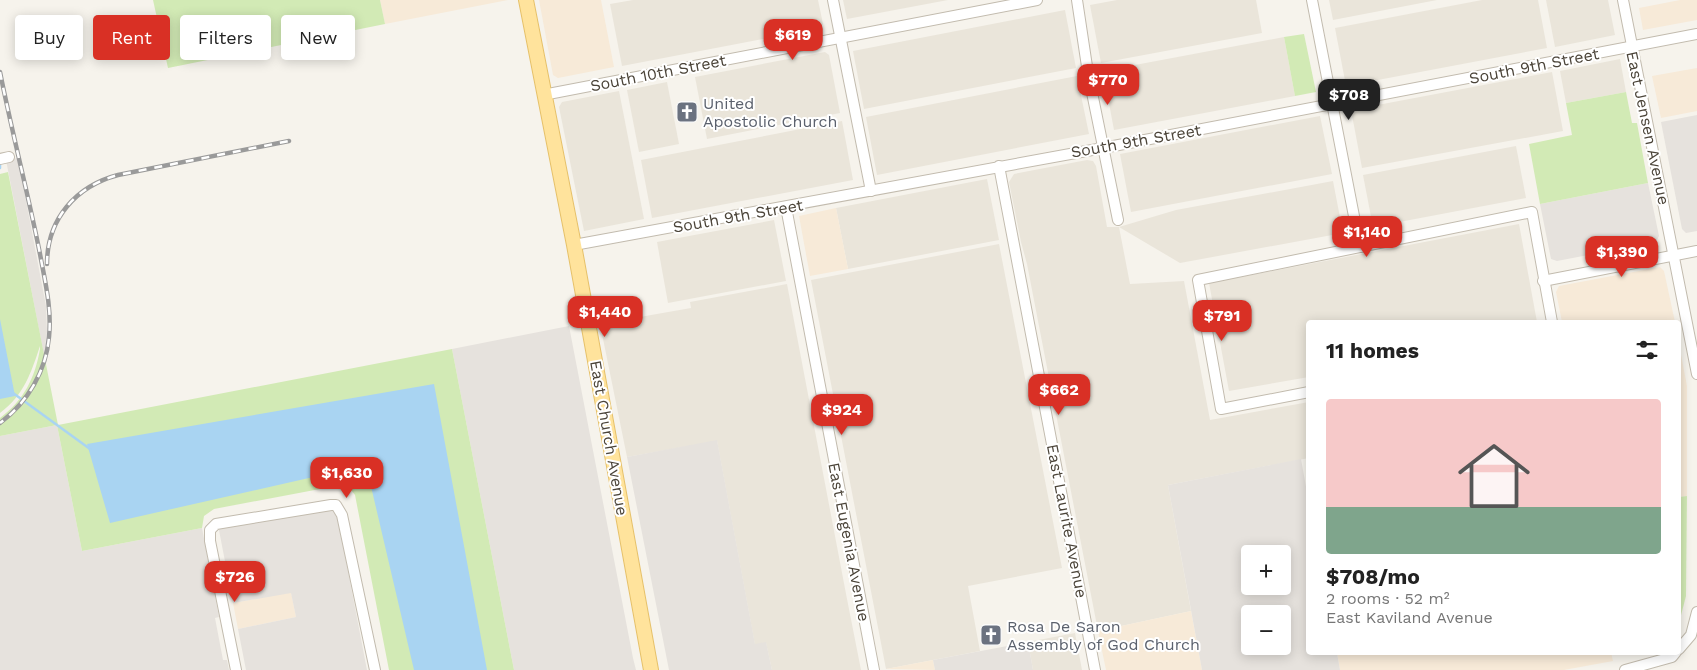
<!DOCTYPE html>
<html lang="en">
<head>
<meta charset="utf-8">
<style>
  body { margin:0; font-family:"Work Sans",sans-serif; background:#f2f2f2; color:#222; height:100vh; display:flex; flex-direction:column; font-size:19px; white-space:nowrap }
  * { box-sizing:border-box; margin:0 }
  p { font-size:16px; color:#767676 }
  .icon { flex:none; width:28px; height:28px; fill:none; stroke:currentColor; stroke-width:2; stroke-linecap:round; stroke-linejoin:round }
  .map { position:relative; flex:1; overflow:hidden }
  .panel { position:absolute; left:1306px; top:320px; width:375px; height:335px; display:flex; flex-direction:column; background:#fff; border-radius:5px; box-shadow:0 2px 12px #0003 }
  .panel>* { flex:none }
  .hud { position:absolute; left:15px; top:15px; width:475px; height:45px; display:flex; gap:10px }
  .tools { position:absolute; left:1241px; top:545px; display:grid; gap:10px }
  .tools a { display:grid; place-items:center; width:50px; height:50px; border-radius:5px; background:#fff; box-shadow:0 2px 12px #0003; font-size:25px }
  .price { position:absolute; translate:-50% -42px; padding:0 11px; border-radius:10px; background:#d93025; color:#fff; font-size:16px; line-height:32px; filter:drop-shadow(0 1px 2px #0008) }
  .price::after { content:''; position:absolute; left:50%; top:30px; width:15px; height:11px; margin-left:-8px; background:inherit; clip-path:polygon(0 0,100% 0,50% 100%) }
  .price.selected { background:#222; color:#fff }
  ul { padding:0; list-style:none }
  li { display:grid; align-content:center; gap:10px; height:265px; padding:0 20px }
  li+li { border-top:1px solid #e0e0e0 }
  li span { display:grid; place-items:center; height:155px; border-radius:5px; color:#555 }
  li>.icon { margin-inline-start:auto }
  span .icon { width:90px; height:90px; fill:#fffc; stroke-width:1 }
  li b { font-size:21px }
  h2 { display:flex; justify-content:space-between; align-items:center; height:60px; padding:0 20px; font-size:21px }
  .tag { padding:0 18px; border-radius:5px; background:#fff; box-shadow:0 2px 12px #0003; font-size:18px; line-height:45px }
  .tag.selected { background:#d93025; color:#fff }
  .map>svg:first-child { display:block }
  .residential { fill:#eae5da }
  .commercial { fill:#f7ead8 }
  .industrial { fill:#e6e2dd; fill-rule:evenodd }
  .green { fill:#d2eab5 }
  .water { fill:#a9d4f2 }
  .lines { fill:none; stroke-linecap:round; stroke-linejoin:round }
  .stream { stroke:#a9d4f2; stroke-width:2.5 }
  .minor-casing { stroke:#c2bbae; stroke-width:12 }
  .major-casing { stroke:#e6c16a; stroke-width:16 }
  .minor { stroke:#fff; stroke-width:10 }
  .major { stroke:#ffe39c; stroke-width:14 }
  .rail-casing { stroke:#9a9a9a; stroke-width:4.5 }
  .rail { stroke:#fff; stroke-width:2.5; stroke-dasharray:8; stroke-linecap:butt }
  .labels { text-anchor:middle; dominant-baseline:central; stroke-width:4; stroke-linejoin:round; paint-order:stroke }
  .street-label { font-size:16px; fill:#4b4439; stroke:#fff }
  .worship-label { font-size:16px; fill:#5b616d; stroke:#fff; text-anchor:start }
</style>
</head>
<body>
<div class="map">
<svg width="1697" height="670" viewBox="0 0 1697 670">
  <rect width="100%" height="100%" fill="#f6f3ec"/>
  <g class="residential">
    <path d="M633 0H818L823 24 820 28 622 66 610 4Z"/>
    <path d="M843 0H948L847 19Z"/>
    <path d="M1117 0H1256L1262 33 1101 63 1090 5Z"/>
    <path d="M1329 0H1437L1333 20Z"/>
    <path d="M1482 0H1538L1547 48 1346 86 1335 28Z"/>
    <path d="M1546 0H1608L1615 35 1555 47Z"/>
    <path d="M1065 10 1076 68 864 109 853 51Z"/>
    <path d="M1284 37 1295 96 1114 130 1103 71Z"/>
    <path d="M825 52 829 55 840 113 707 139 695 77Z"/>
    <path d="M1620 59 1626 92 1566 103 1560 71Z"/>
    <path d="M1552 72 1563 131 1362 168 1351 110Z"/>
    <path d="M1077 76 1089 134 877 175 866 117Z"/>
    <path d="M667 82 679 144 639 152 627 90Z"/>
    <path d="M619 91 644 219 584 231 559 107 562 102Z"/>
    <path d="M1320 116 1332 174 1131 212 1120 154Z"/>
    <path d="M842 121 853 180 652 218 641 160Z"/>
    <path d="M1516 146 1526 198 1373 227 1363 175Z"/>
    <path d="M1087 160 1093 161 1096 166 1107 227H1119L1176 210 1333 181 1343 233 1180 263 1119 227 1130 284 1184 281 1210 420 1309 402V458L1168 485 1191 611 1098 631 1027 264 1021 242 1009 182 1014 174Z"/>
    <path d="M987 179 999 240 848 269 836 208Z"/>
    <path d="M774 220 786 281 668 303 657 242Z"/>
    <path d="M1519 224 1537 322H1309V377L1229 391 1209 283Z"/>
    <path d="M999 244 1062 568 968 586 980 651 886 669 811 280Z"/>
    <path d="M787 284 847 599 861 670H772L766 643 755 645 717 441 627 457 600 324 691 308 690 302Z"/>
    <path d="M1075 633 1082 670H1033L1028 642Z"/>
  </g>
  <g class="commercial">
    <path d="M380 0H508L385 24Z"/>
    <path d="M539 0H601L614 67 558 78 553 75Z"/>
    <path d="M1680 0H1697V20L1643 30 1639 8Z"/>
    <path d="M1697 68V111L1661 118 1652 76Z"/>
    <path d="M836 208 848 269 810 276 799 216Z"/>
    <path d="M1660 267 1664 271 1675 322H1562L1556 292 1559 286Z"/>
    <path d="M1679 344 1687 386V496L1679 497Z"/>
    <path d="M291 592 296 617 238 629 233 603Z"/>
    <path d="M1191 611 1202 670H1106L1098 631Z"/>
    <path d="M1611 652 1613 661 1564 670H1340L1337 653Z"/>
    <path d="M933 660 935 670 886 669Z"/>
  </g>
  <g class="industrial">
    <path d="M1697 115V231L1686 233 1682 229 1661 122Z"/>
    <path d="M18 158 46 306 47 332 44 355 6 160Z"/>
    <path d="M1648 183 1659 236 1656 242 1557 261 1551 259 1540 204Z"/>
    <path d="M569 326 633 658 636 670H514L452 349Z"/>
    <path d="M57 425 82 551 202 528 219 617 215 618 223 660H227L229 670H0V436Z"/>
    <path d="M717 440 755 644 766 642 772 670H669L627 457Z"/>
    <path d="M1301 459 1309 503V652L1337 653 1340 670H1202L1168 485ZM1250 554H1282V586H1250ZM1250 614H1282V646H1250Z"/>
    <path d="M335 503 367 670H246L238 629 296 617 291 593 233 603 218 525Z"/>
    <path d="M1028 642 1033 670H935L933 660Z"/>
  </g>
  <g class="green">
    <path d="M153 0H380L385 24 168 68Z"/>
    <path d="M1304 34 1316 92 1295 96 1284 37Z"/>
    <path d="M1626 92 1632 123H1637L1648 183 1540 204 1529 144 1572 135 1566 103Z"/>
    <path d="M8 172 58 425 452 349 514 670H389L355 495 348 486 341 485 214 509 204 516 202 528 82 551 57 425 0 436V418C24 400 35 378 40 349V346C31 373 24 395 0 413V174Z"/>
    <path d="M1687 496 1686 596 1679 623V497Z"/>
  </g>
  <g class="water">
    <path d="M0 319 15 396 0 399Z"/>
    <path d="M434 384 487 670H414L366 465 110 523 87 444Z"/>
  </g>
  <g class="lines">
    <g class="stream">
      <path d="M0 162V168"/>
      <path d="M13 393 90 449"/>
    </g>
    <g class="minor-casing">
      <g id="minor">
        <path d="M833 0 871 191"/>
        <path d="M1077 0 1088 73 1118 220"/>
        <path d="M1312 0 1360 247"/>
        <path d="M1623 0 1697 374"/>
        <path d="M543 95 1037 0"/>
        <path d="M0 159 9 157"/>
        <path d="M999 166 1095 670"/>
        <path d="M786 207 874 670"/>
        <path d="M574 245 1103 148 1697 34"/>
        <path d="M1543 281 1697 251"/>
        <path d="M1309 392 1221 409 1198 280 1532 212 1552 322"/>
        <path d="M1679 649 1691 635 1697 612"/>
        <path d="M236 670 210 541V530L216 524 331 505H336L342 515 375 670"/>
        <path d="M1625 670 1672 657 1676 652"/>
      </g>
    </g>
    <g class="major-casing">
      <path id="major" d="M526 0 574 245 651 670"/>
    </g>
    <use href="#minor" class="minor"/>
    <use href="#major" class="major"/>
    <g class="rail-casing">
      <g id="rail">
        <path d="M0 72C12 133 28 193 40 254 45 281 52 309 49 337 46 371 28 402 0 423"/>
        <path d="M47 264C47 219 76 186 118 175L289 141"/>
      </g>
    </g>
    <use href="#rail" class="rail"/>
  </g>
  <defs>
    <g id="church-square" transform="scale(1.125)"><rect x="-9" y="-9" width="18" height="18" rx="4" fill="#6b7280" stroke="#fff"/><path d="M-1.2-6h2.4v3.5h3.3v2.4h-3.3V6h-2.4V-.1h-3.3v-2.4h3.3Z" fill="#fff"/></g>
  </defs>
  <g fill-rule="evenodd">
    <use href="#church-square" x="687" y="112"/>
    <use href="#church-square" x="991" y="635"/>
  </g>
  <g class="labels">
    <g class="street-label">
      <text transform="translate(1534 66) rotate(-11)">South 9th Street</text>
      <text transform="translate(658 73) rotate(-11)">South 10th Street</text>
      <text transform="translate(1648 128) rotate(78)">East Jensen Avenue</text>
      <text transform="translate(1136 141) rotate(-10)">South 9th Street</text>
      <text transform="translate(738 216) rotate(-10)">South 9th Street</text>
      <text transform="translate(609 438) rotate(80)">East Church Avenue</text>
      <text transform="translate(1067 521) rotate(79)">East Laurite Avenue</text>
      <text transform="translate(849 542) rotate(79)">East Eugenia Avenue</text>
    </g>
    <g class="worship-label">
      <text x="703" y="103">United<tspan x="703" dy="18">Apostolic Church</tspan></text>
      <text x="1007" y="626">Rosa De Saron<tspan x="1007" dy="18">Assembly of God Church</tspan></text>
    </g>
  </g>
</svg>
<div class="tools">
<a>+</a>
<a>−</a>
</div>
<b class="price" style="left:793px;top:61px">$619</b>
<b class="price" style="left:1108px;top:106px">$770</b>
<b class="price selected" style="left:1349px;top:121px">$708</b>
<b class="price" style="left:1367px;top:258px">$1,140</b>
<b class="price" style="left:1622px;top:278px">$1,390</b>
<b class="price" style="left:605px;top:338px">$1,440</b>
<b class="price" style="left:1222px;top:342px">$791</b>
<b class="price" style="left:1059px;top:416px">$662</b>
<b class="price" style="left:842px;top:436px">$924</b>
<b class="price" style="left:347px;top:499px">$1,630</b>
<b class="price" style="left:235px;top:603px">$726</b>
<div class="hud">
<a class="tag">Buy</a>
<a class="tag selected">Rent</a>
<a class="tag">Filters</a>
<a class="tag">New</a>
</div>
<section class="panel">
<h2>11 homes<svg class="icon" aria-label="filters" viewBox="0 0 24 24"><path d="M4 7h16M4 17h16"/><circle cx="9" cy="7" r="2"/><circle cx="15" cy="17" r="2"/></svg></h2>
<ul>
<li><span style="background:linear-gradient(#f6c9c9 70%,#7fa58c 0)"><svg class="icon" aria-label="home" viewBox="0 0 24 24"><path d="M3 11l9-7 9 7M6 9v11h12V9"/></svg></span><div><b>$708/mo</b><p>2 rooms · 52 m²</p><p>East Kaviland Avenue</p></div></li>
</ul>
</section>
</div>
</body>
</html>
